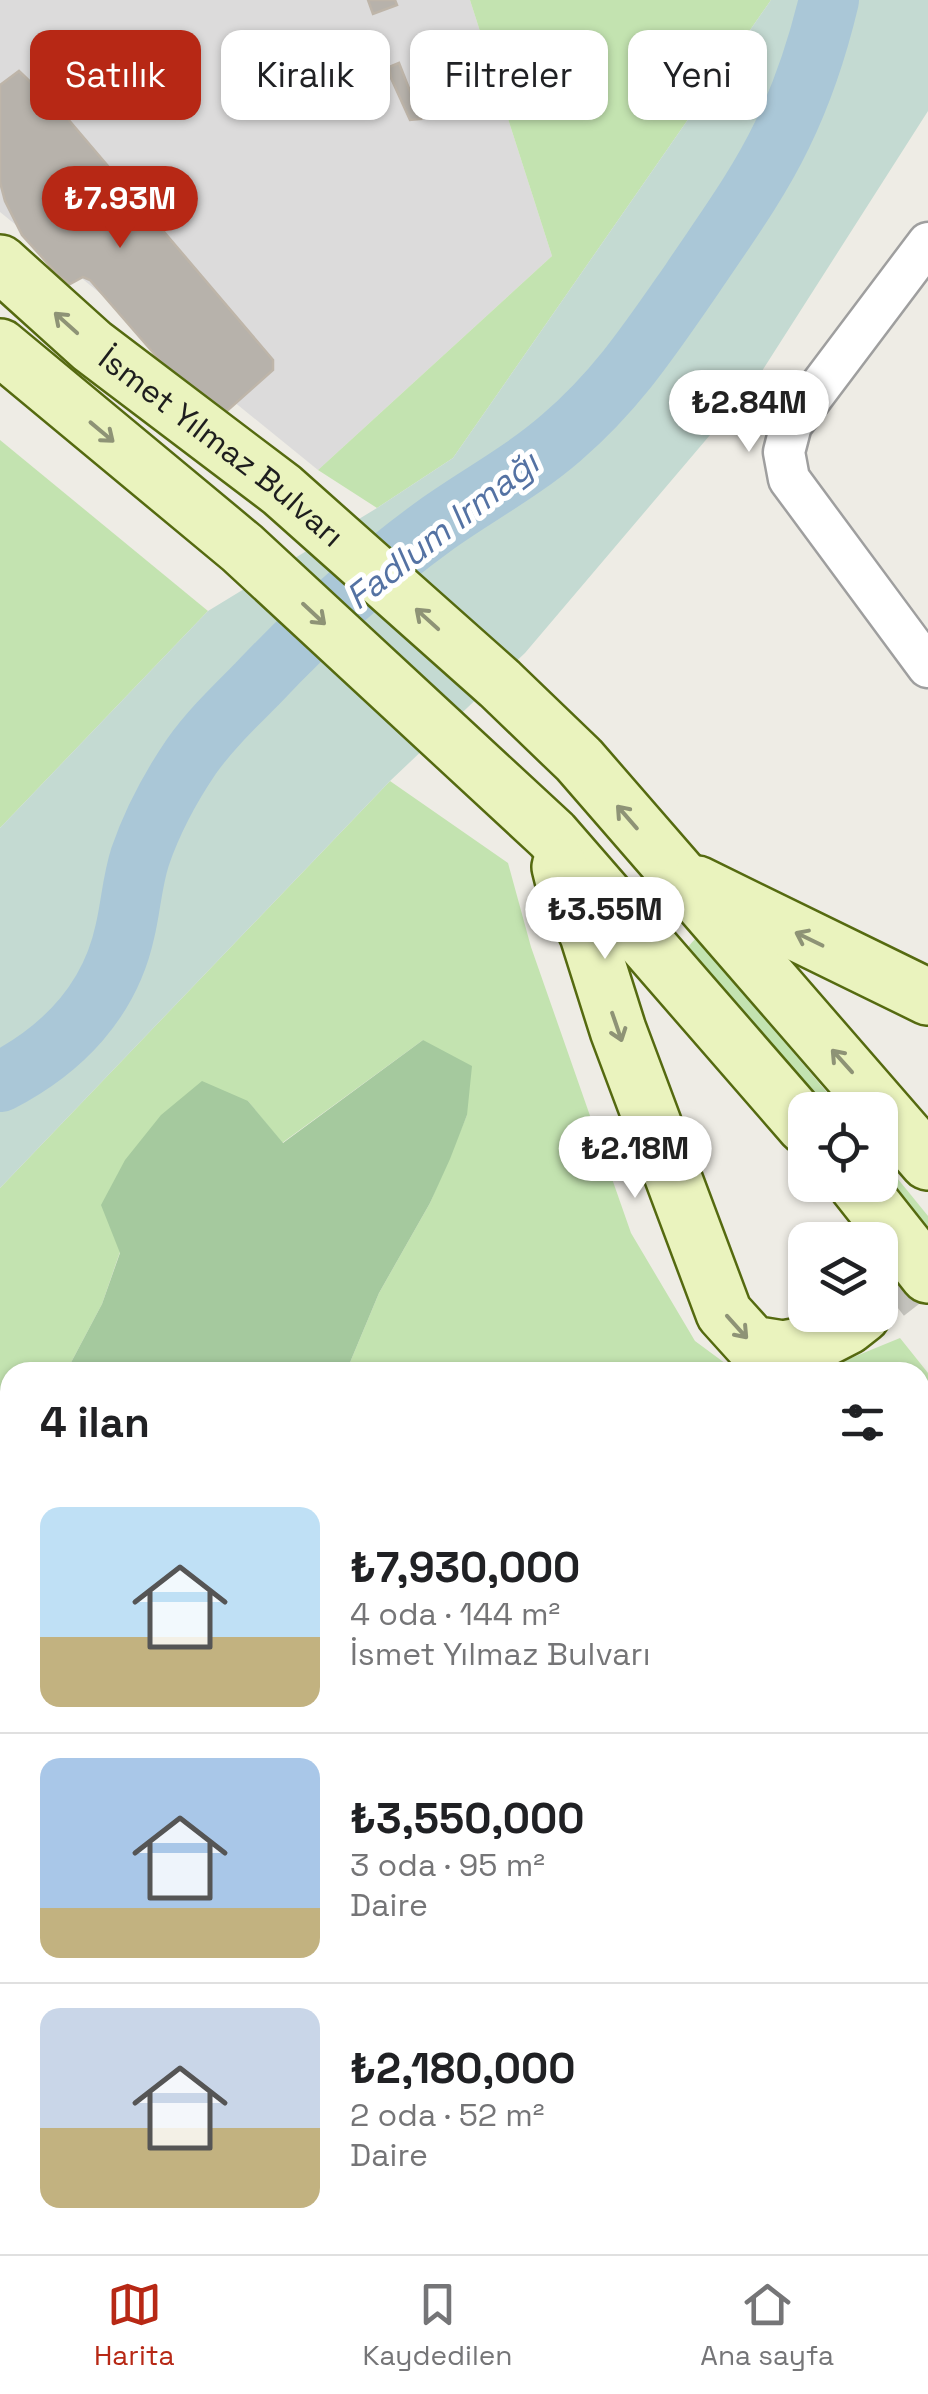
<!DOCTYPE html>
<html lang="tr">
<head>
<meta charset="utf-8">
<style>
  body { margin:0; font-family:"Space Grotesk",sans-serif; background:#f2f2f2; color:#202124; height:100vh; display:flex; flex-direction:column; font-size:38px; white-space:nowrap }
  * { box-sizing:border-box; margin:0 }
  p { font-size:32px; color:#757577 }
  .icon { flex:none; width:55px; height:55px; fill:none; stroke:currentColor; stroke-width:2; stroke-linecap:round; stroke-linejoin:round }
  .map { position:relative; flex:1; overflow:hidden }
  .panel { position:absolute; left:0px; top:1362px; width:930px; height:892px; display:flex; flex-direction:column; background:#fff; border-radius:30px 30px 0 0; box-shadow:0 2px 8px #0004 }
  .panel>* { flex:none }
  .top-card { position:absolute; left:30px; top:30px; width:870px; height:90px; display:flex; gap:20px }
  .buttons { position:absolute; left:788px; top:1092px; display:grid; gap:20px }
  .buttons a { display:grid; place-items:center; width:110px; height:110px; border-radius:20px; background:#fff; box-shadow:0 2px 8px #0004; font-size:50px }
  .price { position:absolute; translate:-50% -85px; padding:0 22px; border-radius:35px; background:#fff; color:#222; font-size:32px; line-height:65px; filter:drop-shadow(0 2px 5px #0008) }
  .price::after { content:''; position:absolute; left:50%; top:60px; width:30px; height:22px; margin-left:-15px; background:inherit; clip-path:polygon(0 0,100% 0,50% 100%) }
  .price.current { background:#b72815; color:#fff }
  ul { padding:0; list-style:none }
  li { display:flex; align-items:center; gap:30px; height:250px; padding:0 40px }
  li+li { border-top:2px solid #e0e0e0 }
  li span { display:grid; place-items:center; flex:none; width:280px; height:200px; border-radius:20px; color:#555 }
  li>.icon { margin-inline-start:auto }
  span .icon { width:120px; height:120px; fill:#fffc; stroke-width:1 }
  li b { font-size:42px }
  h2 { display:flex; justify-content:space-between; align-items:center; height:120px; padding:0 40px; font-size:42px }
  .pill { padding:0 35px; border-radius:20px; background:#fff; box-shadow:0 2px 8px #0004; font-size:35px; line-height:90px }
  .pill.current { background:#b72815; color:#fff }
  .dock { display:flex; justify-content:space-around; align-items:center; height:140px; border-top:2px solid #e0e0e0; background:#fff; font-size:28px; color:#757577 }
  .dock a { display:grid; justify-items:center; gap:5px }
  .dock .current { color:#b72815 }
  .map>svg:first-child { display:block }
  .residential { fill:#dcdbdb }
  .grass { fill:#c3e3b0 }
  .forest { fill:#a5c99e }
  .wetland { fill:#c4dad2 }
  .water { fill:#aac7d7 }
  .lines { fill:none; stroke-linecap:round; stroke-linejoin:round }
  .river { stroke:#aac7d7; stroke-width:60 }
  .building { fill:#b7b2ab; stroke:#beb5a9; stroke-width:2.5 }
  .secondary-tunnel { stroke:#c4c3bd; stroke-width:55; stroke-dasharray:55 28; stroke-linecap:butt }
  .street-casing { stroke:#9f9f9f; stroke-width:45 }
  .secondary-casing { stroke:#556a10; stroke-width:60 }
  .street { stroke:#fff; stroke-width:40 }
  .secondary { stroke:#eaf3be; stroke-width:55 }
  .oneway { stroke:#8e9376 }
  .labels { text-anchor:middle; dominant-baseline:central; stroke-width:10; stroke-linejoin:round; paint-order:stroke }
  .street-label { font-size:32px; fill:#1e1e1e; stroke:#fff }
  .water-label { font-size:35px; font-style:italic; fill:#5472a3; stroke:#fff }
</style>
</head>
<body>
<div class="map">
<svg width="928" height="2254" viewBox="0 0 928 2254">
  <rect width="100%" height="100%" fill="#eeece5"/>
  <path class="residential" d="M0 0H470L552 256 318 470 0 212Z"/>
  <g class="grass">
    <path d="M470 0H771L453 458 377 508 318 470 552 256Z"/>
    <path d="M0 440 208 611 0 828Z"/>
    <path d="M390 781 508 863 531 947 631 1233 695 1341 737 1372H346L379 1293 430 1203 467 1115 423 1040 282 1143 248 1101 120 1252 102 1304 66 1372H10V1634L0 1649V1188Z"/>
    <path d="M696 938 842 1110H825L687 948Z"/>
    <path d="M880 1157 928 1216V1234L880 1176Z"/>
    <path d="M900 1338 928 1373V1624L920 1631V1372H817Z"/>
    <path d="M0 1700 6 1717 10 1720V1816L0 1810Z"/>
    <path d="M928 2129V2254H553L547 2245H920V2146Z"/>
  </g>
  <g class="forest">
    <path d="M423 1040 472 1066 467 1115 450 1159 430 1203 379 1293 346 1372H66L102 1304 120 1253 101 1205 125 1160 161 1115 202 1081 248 1101 283 1143Z"/>
    <path d="M10 1634V1720C0 1707 0 1664 1 1648 3 1643 7 1638 10 1634Z"/>
    <path d="M920 1789 928 1803V2129L920 2146Z"/>
  </g>
  <g class="wetland">
    <path d="M771 0H928V111L755 382 525 653 390 781 0 1188V828L208 611 377 508 453 458Z"/>
    <path d="M0 2199 10 2216V2245H34L43 2254H0Z"/>
    <path d="M421 2245H547L553 2254H431Z"/>
  </g>
  <g class="water">
    <path d="M0 1862 10 1868V2216L0 2199Z"/>
    <path d="M34 2245H421L431 2254H43Z"/>
  </g>
  <g class="lines">
    <path class="river" d="M0 1082C62 1050 110 1001 125 931 131 906 132 882 140 857 152 822 170 788 191 757 210 730 234 707 257 684 312 626 372 571 437 524 478 495 523 471 561 438 616 391 649 341 690 282 722 234 757 187 782 135 803 92 818 46 829 0"/>
  </g>
  <g class="building">
    <path d="M368 0H395L397 5 373 14Z"/>
    <path d="M399 63 421 119 410 120 391 78 389 67Z"/>
    <path d="M19 71 62 112 273 360V370L220 417 210 418 90 280 83 277 70 284 59 276 22 235 5 201 0 182V85Z"/>
  </g>
  <g class="lines">
    <path class="secondary-tunnel" d="M887 1294 928 1262"/>
    <g class="street-casing">
      <path id="street" d="M928 243 791 425 784 452 789 479 928 667"/>
    </g>
    <g class="secondary-casing">
      <g id="secondary">
        <path id="s1" d="M0 263 92 346 282 490 500 684 579 760 928 1162"/>
        <path d="M0 347 242 548 552 835 805 1126"/>
        <path d="M560 867 564 883 588 935 618 1030 724 1313 752 1344 783 1349 815 1343 848 1326 862 1315"/>
        <path d="M697 884 928 997"/>
        <path d="M857 1185 928 1275"/>
      </g>
    </g>
    <use href="#street" class="street"/>
    <use href="#secondary" class="secondary"/>
  </g>
  <defs><path id="oneway-shaft" d="M-6 0H5M1.5-3L5.5 0L1.5 3" fill="none" stroke-width="1.6" stroke-linecap="round" stroke-linejoin="round" transform="scale(2.5)"/></defs>
  <g class="oneway">
    <use href="#oneway-shaft" transform="translate(66 323) rotate(-138)"/>
    <use href="#oneway-shaft" transform="translate(102 432) rotate(40)"/>
    <use href="#oneway-shaft" transform="translate(314 614) rotate(43)"/>
    <use href="#oneway-shaft" transform="translate(427 619) rotate(-138)"/>
    <use href="#oneway-shaft" transform="translate(627 817) rotate(-131)"/>
    <use href="#oneway-shaft" transform="translate(809 939) rotate(-154)"/>
    <use href="#oneway-shaft" transform="translate(617 1027) rotate(71)"/>
    <use href="#oneway-shaft" transform="translate(842 1061) rotate(-132)"/>
    <use href="#oneway-shaft" transform="translate(737 1327) rotate(48)"/>
  </g>
  <g class="labels">
    <g class="street-label">
      <text stroke="none"><textPath href="#s1" startOffset="288">İsmet Yılmaz Bulvarı</textPath></text>
    </g>
    <g class="water-label">
      <text transform="translate(442 530) rotate(-38)">Fadlum Irmağı</text>
    </g>
  </g>
</svg>
<div class="buttons">
<a><svg class="icon" aria-label="locate" viewBox="0 0 24 24"><circle cx="12" cy="12" r="6"/><path d="M12 2v4M12 18v4M2 12h4M18 12h4"/></svg></a>
<a><svg class="icon" aria-label="layers" viewBox="0 0 24 24"><path d="M12 4l9 5-9 5-9-5zM3 14l9 5 9-5"/></svg></a>
</div>
<b class="price current" style="left:120px;top:251px">₺7.93M</b>
<b class="price" style="left:749px;top:455px">₺2.84M</b>
<b class="price" style="left:605px;top:962px">₺3.55M</b>
<b class="price" style="left:635px;top:1201px">₺2.18M</b>
<div class="top-card">
<a class="pill current">Satılık</a>
<a class="pill">Kiralık</a>
<a class="pill">Filtreler</a>
<a class="pill">Yeni</a>
</div>
<section class="panel">
<h2>4 ilan<svg class="icon" aria-label="filters" viewBox="0 0 24 24"><path d="M4 7h16M4 17h16"/><circle cx="9" cy="7" r="2"/><circle cx="15" cy="17" r="2"/></svg></h2>
<ul>
<li><span style="background:linear-gradient(#bfe0f5 65%,#c2b280 0)"><svg class="icon" aria-label="home" viewBox="0 0 24 24"><path d="M3 11l9-7 9 7M6 9v11h12V9"/></svg></span><div><b>₺7,930,000</b><p>4 oda · 144 m²</p><p>İsmet Yılmaz Bulvarı</p></div></li>
<li><span style="background:linear-gradient(#a9c7e8 75%,#c2b280 0)"><svg class="icon" aria-label="home" viewBox="0 0 24 24"><path d="M3 11l9-7 9 7M6 9v11h12V9"/></svg></span><div><b>₺3,550,000</b><p>3 oda · 95 m²</p><p>Daire</p></div></li>
<li><span style="background:linear-gradient(#c9d6e8 60%,#c2b280 0)"><svg class="icon" aria-label="home" viewBox="0 0 24 24"><path d="M3 11l9-7 9 7M6 9v11h12V9"/></svg></span><div><b>₺2,180,000</b><p>2 oda · 52 m²</p><p>Daire</p></div></li>
</ul>
</section>
</div>
<nav class="dock">
<a class="current"><svg class="icon" aria-label="map" viewBox="0 0 24 24"><path d="M3 6l6-2 6 2 6-2v14l-6 2-6-2-6 2zM9 4v14M15 6v14"/></svg>Harita</a>
<a><svg class="icon" aria-label="saved" viewBox="0 0 24 24"><path d="M7 4h10v16l-5-4-5 4z"/></svg>Kaydedilen</a>
<a><svg class="icon" aria-label="home" viewBox="0 0 24 24"><path d="M3 11l9-7 9 7M6 9v11h12V9"/></svg>Ana sayfa</a>
</nav>
</body>
</html>
